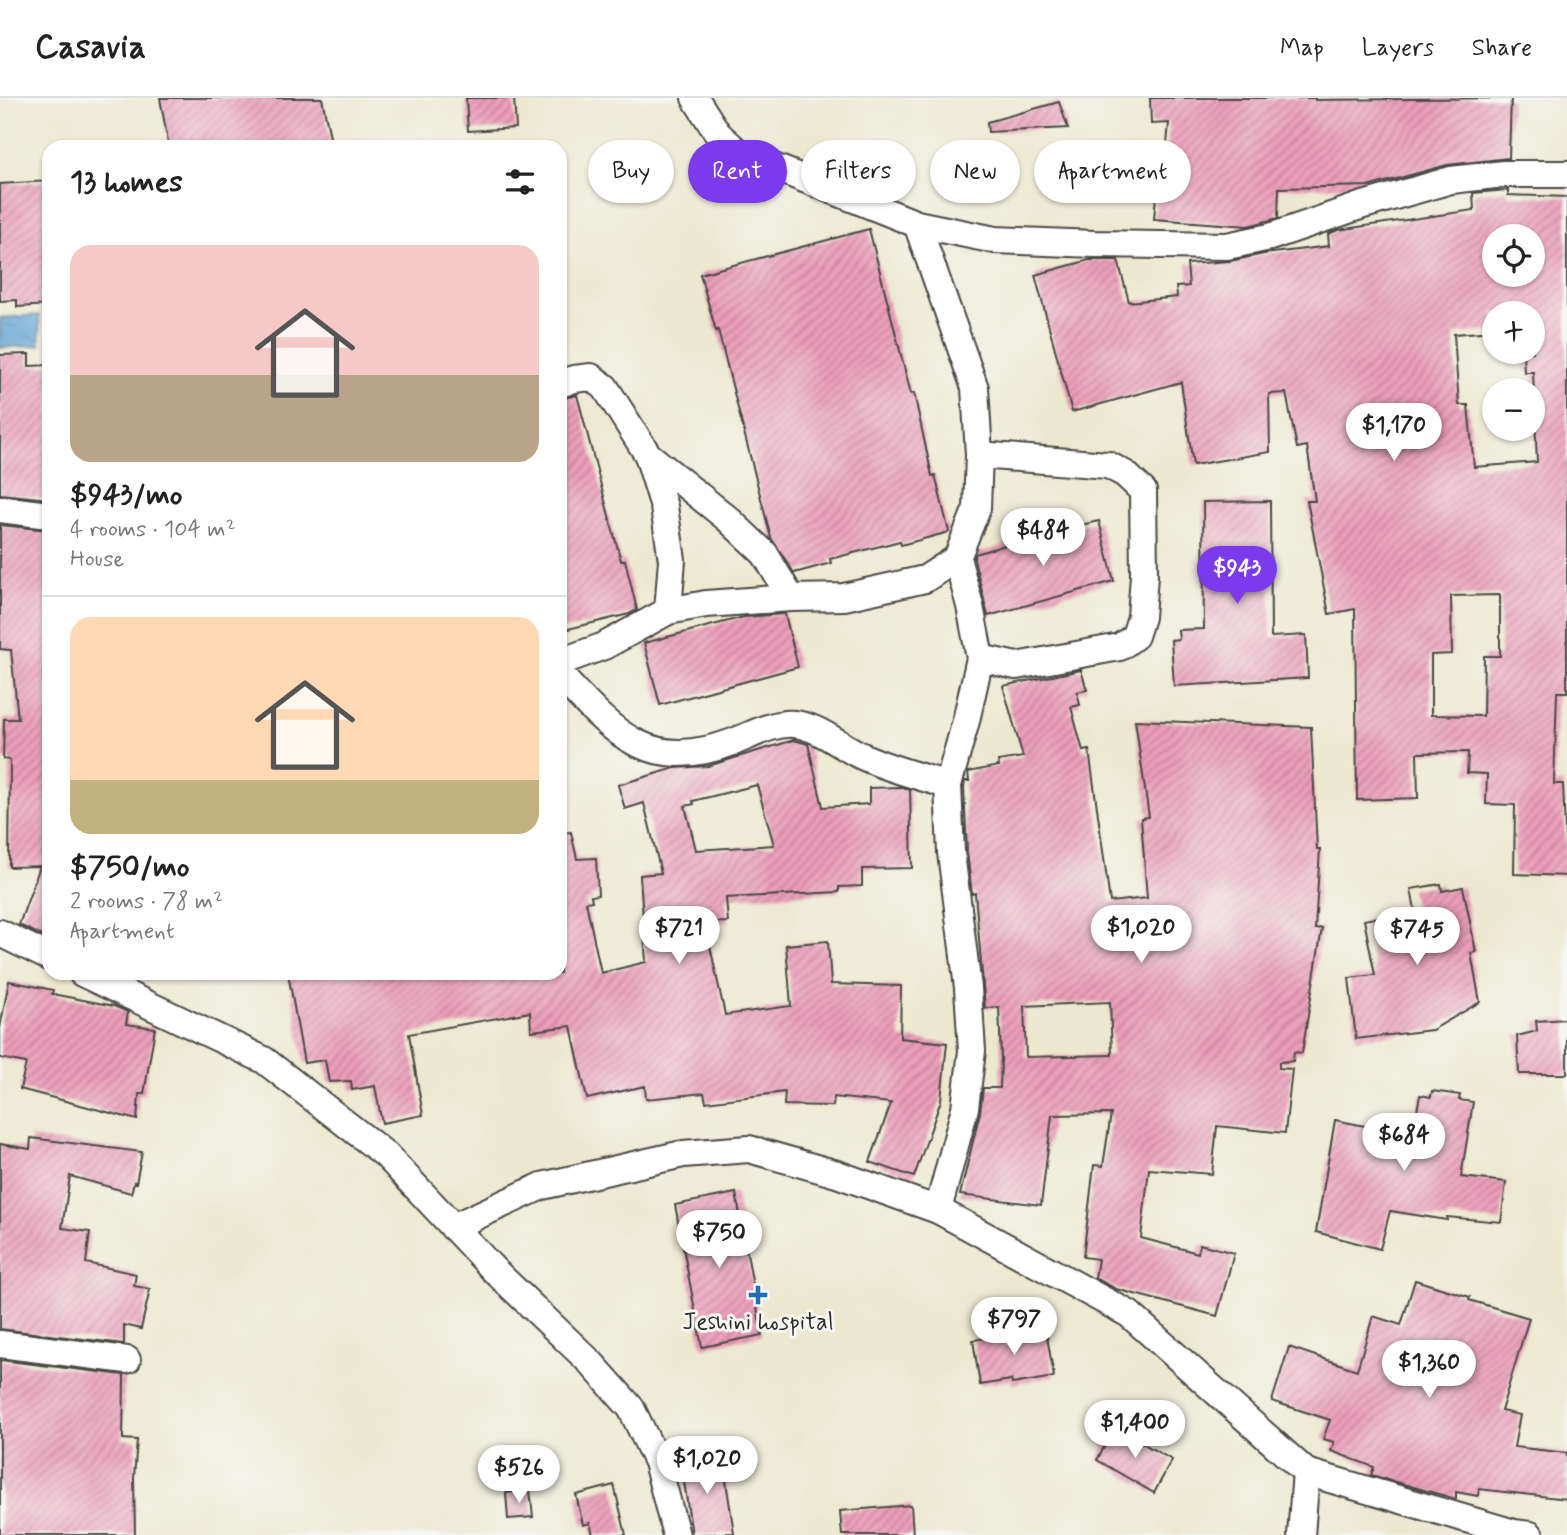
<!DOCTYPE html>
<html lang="en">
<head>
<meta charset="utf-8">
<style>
  body { margin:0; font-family:Mynerve,sans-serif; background:#f2f2f2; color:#222; height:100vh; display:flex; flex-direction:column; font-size:26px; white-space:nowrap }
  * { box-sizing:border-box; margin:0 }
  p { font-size:23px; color:#767676 }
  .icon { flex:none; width:38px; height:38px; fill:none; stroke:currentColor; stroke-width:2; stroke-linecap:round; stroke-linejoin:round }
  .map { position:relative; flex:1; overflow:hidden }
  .drawer { position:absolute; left:42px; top:42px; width:525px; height:840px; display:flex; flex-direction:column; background:#fff; border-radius:21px; box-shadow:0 2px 5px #0004 }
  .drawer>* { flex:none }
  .top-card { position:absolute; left:588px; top:42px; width:665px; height:63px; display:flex; gap:14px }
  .buttons { position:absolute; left:1482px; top:126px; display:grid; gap:14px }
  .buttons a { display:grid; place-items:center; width:63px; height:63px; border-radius:50%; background:#fff; box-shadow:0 2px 5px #0004; font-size:35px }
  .price { position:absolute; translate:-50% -60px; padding:0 16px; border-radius:24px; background:#fff; color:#222; font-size:23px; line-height:46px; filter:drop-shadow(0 2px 4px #0008) }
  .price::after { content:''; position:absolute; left:50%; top:42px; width:21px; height:16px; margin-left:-10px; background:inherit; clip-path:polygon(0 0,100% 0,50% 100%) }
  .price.selected { background:#7c3aed; color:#fff }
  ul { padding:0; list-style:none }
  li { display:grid; align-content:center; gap:14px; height:371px; padding:0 28px }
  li+li { border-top:2px solid #e0e0e0 }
  li span { display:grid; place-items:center; height:217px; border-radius:21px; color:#555 }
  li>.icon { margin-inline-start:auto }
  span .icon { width:126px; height:126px; fill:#fffc; stroke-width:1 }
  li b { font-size:30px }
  h2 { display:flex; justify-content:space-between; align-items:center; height:84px; padding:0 28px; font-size:30px }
  .chip { padding:0 24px; border-radius:32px; background:#fff; box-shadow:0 2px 5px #0004; font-size:24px; line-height:63px }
  .chip.selected { background:#7c3aed; color:#fff }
  header { display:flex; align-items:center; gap:42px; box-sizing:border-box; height:98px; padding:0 35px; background:#fff; border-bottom:2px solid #e0e0e0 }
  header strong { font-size:33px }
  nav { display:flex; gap:38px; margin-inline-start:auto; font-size:24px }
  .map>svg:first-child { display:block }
  .water { fill:url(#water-ripples); stroke:#46667f; stroke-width:2 }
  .building { fill:url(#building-hatch); fill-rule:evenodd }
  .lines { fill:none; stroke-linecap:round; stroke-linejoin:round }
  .minor-casing { stroke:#484744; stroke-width:30 }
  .minor { stroke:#fff; stroke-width:26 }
  .poi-dot { fill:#1f6fb2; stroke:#f6f6f2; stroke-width:2.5 }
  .labels { text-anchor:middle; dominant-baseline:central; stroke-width:6; stroke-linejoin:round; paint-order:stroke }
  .poi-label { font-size:24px; fill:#2b2b2b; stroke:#f6f6f2 }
</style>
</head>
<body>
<header>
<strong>Casavia</strong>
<nav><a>Map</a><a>Layers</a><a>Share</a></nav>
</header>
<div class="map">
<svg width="1567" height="1437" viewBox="0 0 1567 1437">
  <defs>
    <pattern id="water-ripples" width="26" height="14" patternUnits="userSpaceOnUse" patternTransform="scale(1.75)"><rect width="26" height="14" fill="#61a1d3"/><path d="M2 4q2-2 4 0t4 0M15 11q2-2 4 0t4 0" fill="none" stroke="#5083ab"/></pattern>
    <pattern id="building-hatch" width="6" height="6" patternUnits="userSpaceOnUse" patternTransform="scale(1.75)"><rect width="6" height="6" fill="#eb9eba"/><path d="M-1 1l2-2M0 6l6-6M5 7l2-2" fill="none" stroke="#bf8197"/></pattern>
  </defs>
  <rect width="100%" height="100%" fill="#f6f6f2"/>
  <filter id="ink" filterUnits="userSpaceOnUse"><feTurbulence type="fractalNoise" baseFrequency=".0143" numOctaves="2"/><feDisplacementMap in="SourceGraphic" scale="14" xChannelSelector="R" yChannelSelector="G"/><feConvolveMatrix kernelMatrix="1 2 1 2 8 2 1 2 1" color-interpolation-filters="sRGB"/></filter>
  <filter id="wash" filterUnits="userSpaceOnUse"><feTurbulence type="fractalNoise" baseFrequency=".00686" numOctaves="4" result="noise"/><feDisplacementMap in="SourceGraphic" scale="28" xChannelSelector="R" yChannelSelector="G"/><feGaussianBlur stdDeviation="1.57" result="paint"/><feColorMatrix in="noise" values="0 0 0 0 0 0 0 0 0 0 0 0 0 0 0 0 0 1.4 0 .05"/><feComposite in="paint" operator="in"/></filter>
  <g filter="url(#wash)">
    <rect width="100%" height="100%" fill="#ece8d0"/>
    <path class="water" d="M39 217 40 247 0 250V220Z"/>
    <g id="blocks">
      <g class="building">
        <path d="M160 0H322L332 49H169Z"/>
        <path d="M466 0H514L516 30 468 33Z"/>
        <path d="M1150 0H1315V2L1511 0 1509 60 1447 67 1371 88 1279 90 1278 120 1248 128 1154 121 1158 76 1164 77 1169 25 1151 26Z"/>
        <path d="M1059 4 1068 30 988 34 987 24Z"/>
        <path d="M49 83V207L17 209V202L0 203V86Z"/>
        <path d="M1508 92V97L1567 99V594H1557L1554 686H1563L1567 778 1514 776 1515 707 1486 706 1487 676 1467 675 1468 654 1417 655 1418 700 1357 702 1355 511 1329 516 1307 403H1315L1307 348 1297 350 1286 295 1269 296 1270 354 1193 367 1181 284 1072 314 1035 177 1089 162H1118L1129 204 1177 199 1176 189 1189 188 1187 166 1230 163 1264 156 1329 148 1328 136 1338 132 1474 112 1473 95ZM1494 138H1533V177H1494ZM1494 215H1533V254H1523L1524 274H1533L1537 364 1474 369 1468 307H1459L1454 236 1494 233ZM1500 497V558H1484L1483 618 1431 617V557L1452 556 1451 498Z"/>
        <path d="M869 131 911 296 914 295 932 378 935 377 949 434 901 447 900 443 830 461 831 465 794 475 771 440 718 232 716 233 700 176Z"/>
        <path d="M29 256V268L49 267V401L0 396V257Z"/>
        <path d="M577 297 621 463 625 462 637 512 629 516 560 533V301Z"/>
        <path d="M1270 403 1271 539 1306 537 1308 580 1174 588 1171 542 1179 541 1178 532 1204 531 1203 404Z"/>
        <path d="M1099 423 1114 483 988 518 974 461 975 456 1049 434Z"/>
        <path d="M0 427 49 432V841L19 827 40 768 9 769 10 662 3 661 4 621H18L11 552 0 551Z"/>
        <path d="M785 516 798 569 660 607 644 545 744 519Z"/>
        <path d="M1081 572 1087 592 1077 594 1080 607 1071 609 1083 653 1089 652 1110 804 1147 800 1141 720 1149 719 1135 622 1311 629 1317 751H1320L1315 831 1322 830 1302 955 1294 954 1293 963 1279 964V970L1292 971 1285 1035 1217 1028 1212 1076 1149 1071 1141 1140 1198 1155 1200 1146 1234 1155 1217 1218 1116 1191 1095 1180 1098 1161 1083 1159 1094 1067 1103 1068 1111 1016 1052 1017 1041 1107 960 1097 980 1014 983 990H1000L1001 960 999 909 985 910 975 795 972 796 967 754 964 689 965 683H969L968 674 999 668 998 663 1023 659 1003 588ZM1110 904 1112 957 1026 959 1024 908Z"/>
        <path d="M794 642 808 646 823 709 869 706V690L901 689 910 692 912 770 862 771V788L839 789V794L726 800 728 824 705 825 725 917 791 908 786 847 828 843 831 886 901 888 900 940 947 945 941 1002 914 1079 870 1064 891 1005 834 999 833 1008 784 1007 785 994 706 1004 704 995 646 1001 645 988 587 1001 571 928 531 933 530 914 409 936 423 1017 382 1025 375 988 352 992 351 983 329 984 325 962 304 965 288 875H560V735L571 734 577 761 596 760 598 797 591 798 592 803 586 804 601 875 646 864 640 777 661 775 644 705 625 711 618 687 675 670 708 668ZM757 687 774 747 696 752 685 708 694 706 693 703Z"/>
        <path d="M1441 786 1442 793 1463 789 1476 854 1471 855 1480 904 1432 932 1356 941 1349 880 1375 877 1364 822 1415 812 1411 791Z"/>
        <path d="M9 883 53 892 52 896 114 908 128 914 126 926 155 930 144 996H139L137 1022 20 991 26 965 0 960V930Z"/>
        <path d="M1567 921V976H1519L1517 938 1537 933 1536 923Z"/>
        <path d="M1432 993 1460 997 1459 1002 1473 1004 1461 1079 1506 1084 1501 1124 1447 1119V1122L1390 1113 1380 1151 1316 1134 1335 1022 1370 1029 1371 1022 1414 1029 1420 997 1431 999Z"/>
        <path d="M31 1040 142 1054 136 1085 134 1084 131 1095 70 1078 62 1130 90 1134 86 1165 136 1176 134 1188 150 1191 141 1231 124 1227V1246L0 1231V1046L30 1051Z"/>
        <path d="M736 1095 762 1237 702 1249 675 1107Z"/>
        <path d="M1415 1182 1470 1199 1469 1202 1529 1220 1501 1313 1520 1317 1514 1349 1567 1355V1401L1479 1391 1478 1398 1456 1394V1401L1371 1377 1374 1369 1331 1353 1334 1344 1323 1341 1330 1322 1272 1303 1289 1249 1357 1272 1373 1218 1401 1227Z"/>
        <path d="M1045 1227 1054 1279 1012 1286 1011 1282 980 1287 973 1242 1004 1237 1003 1233Z"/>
        <path d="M0 1262 124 1277 123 1341 137 1342 134 1380 135 1437H0Z"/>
        <path d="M1115 1330 1172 1362 1154 1395 1097 1362Z"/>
        <path d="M722 1357 734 1435 692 1437 681 1363Z"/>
        <path d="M614 1387 626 1437H593L590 1425 583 1427 576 1397Z"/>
        <path d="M530 1392 533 1419 508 1421 506 1395Z"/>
        <path d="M911 1407 913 1437H842L840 1413Z"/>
      </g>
    </g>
  </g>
  <g filter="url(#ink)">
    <use href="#blocks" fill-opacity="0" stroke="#484744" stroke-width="2"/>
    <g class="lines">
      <g class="minor-casing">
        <g id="minor">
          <path d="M695 0 718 36 739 55 917 126 995 142 1095 146 1227 148 1270 139 1360 108 1451 82 1504 76H1567"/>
          <path d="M560 286 574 281 591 279 605 289 648 357 664 409 672 462 668 513"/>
          <path d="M648 357 728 421 765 456 791 500"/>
          <path d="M979 357 1108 367 1125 376 1143 393 1144 477 1141 519 1135 538 1120 549 1016 568 980 560"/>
          <path d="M0 411 49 417"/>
          <path d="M560 564 604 548 668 513 706 506 791 500 844 499 925 481 957 460 977 410 979 357 975 290 917 126"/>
          <path d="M560 577C614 636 649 675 733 644 752 637 774 624 794 626 818 628 840 648 862 658 889 671 919 678 948 687"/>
          <path d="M0 835 49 859"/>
          <path d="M82 875 264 962 386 1057 494 1172 591 1265 631 1310 657 1364 676 1437"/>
          <path d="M938 1112 965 1010 972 953 968 890 951 755 948 687 966 623 980 560 970 508 957 460"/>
          <path d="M453 1129 542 1088 683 1056 749 1051 837 1076 938 1112 1129 1216 1306 1374 1514 1435 1530 1437"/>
          <path d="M0 1246 127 1262"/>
          <path d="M1301 1437 1306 1374"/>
        </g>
      </g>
      <use href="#minor" class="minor"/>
    </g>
  </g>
  <path class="poi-dot" d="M754.5 1186.5h7v7h7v7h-7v7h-7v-7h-7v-7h7z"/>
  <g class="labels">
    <g class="poi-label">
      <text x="758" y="1224">Jeshini hospital</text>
    </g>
  </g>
</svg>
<div class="buttons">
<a><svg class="icon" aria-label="locate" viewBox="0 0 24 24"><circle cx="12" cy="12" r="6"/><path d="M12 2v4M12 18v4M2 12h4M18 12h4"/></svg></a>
<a>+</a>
<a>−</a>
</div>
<b class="price" style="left:1394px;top:365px">$1,170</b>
<b class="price" style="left:1043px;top:470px">$484</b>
<b class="price selected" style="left:1237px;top:508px">$943</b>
<b class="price" style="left:1141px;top:867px">$1,020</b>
<b class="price" style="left:679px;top:868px">$721</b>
<b class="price" style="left:1417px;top:869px">$745</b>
<b class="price" style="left:1404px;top:1075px">$684</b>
<b class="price" style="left:719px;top:1172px">$750</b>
<b class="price" style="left:1014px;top:1259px">$797</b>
<b class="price" style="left:1429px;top:1302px">$1,360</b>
<b class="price" style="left:1135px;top:1362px">$1,400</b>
<b class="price" style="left:707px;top:1398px">$1,020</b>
<b class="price" style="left:519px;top:1407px">$526</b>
<div class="top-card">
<a class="chip">Buy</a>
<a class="chip selected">Rent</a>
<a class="chip">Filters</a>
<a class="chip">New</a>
<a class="chip">Apartment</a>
</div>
<section class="drawer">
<h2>13 homes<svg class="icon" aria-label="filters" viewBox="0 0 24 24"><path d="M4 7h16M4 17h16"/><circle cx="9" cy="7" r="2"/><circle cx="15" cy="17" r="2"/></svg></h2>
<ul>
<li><span style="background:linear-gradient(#f6c9c9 60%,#b9a48a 0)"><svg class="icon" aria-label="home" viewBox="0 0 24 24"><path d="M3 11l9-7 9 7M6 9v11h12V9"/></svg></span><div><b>$943/mo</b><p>4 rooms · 104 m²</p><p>House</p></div></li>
<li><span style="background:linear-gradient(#ffd9b3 75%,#c2b280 0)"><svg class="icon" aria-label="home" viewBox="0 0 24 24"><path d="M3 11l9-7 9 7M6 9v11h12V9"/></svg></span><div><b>$750/mo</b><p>2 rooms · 78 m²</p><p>Apartment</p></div></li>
</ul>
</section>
</div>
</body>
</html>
